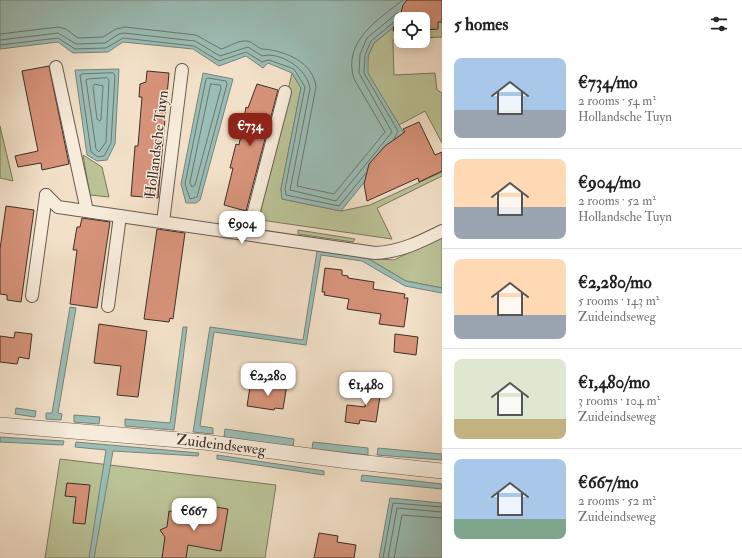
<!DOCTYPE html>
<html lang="en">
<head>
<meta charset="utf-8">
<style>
  body { margin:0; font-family:"IM FELL Double Pica",serif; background:#f6f6f6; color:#222; height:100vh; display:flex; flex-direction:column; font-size:15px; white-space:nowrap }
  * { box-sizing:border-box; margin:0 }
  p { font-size:13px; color:#767676 }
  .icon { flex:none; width:22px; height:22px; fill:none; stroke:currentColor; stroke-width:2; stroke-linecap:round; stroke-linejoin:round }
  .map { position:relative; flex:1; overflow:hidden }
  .drawer { display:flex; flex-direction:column; background:#fff; width:300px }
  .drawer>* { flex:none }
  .controls { position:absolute; left:394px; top:12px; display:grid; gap:8px }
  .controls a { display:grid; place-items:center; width:36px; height:36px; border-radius:8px; background:#fff; box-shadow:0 2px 10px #0003; font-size:20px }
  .price { position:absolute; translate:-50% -34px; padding:0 9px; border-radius:8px; background:#fff; color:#222; font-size:13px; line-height:26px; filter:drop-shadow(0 1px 2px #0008) }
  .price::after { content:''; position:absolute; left:50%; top:24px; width:12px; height:9px; margin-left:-6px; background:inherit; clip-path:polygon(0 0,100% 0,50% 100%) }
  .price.active { background:#8f2418; color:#fff }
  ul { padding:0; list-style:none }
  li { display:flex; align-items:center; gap:12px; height:100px; padding:0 12px }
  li+li { border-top:1px solid #e0e0e0 }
  li span { display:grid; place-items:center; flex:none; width:112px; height:80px; border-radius:8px; color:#555 }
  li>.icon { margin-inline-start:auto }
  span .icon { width:48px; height:48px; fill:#fffc; stroke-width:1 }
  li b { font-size:17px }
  h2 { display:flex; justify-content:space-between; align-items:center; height:48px; padding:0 12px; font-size:17px }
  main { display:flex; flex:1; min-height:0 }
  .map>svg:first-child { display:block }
  .green { fill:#bac296; stroke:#7c7860 }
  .water { fill:#9bbdb5; stroke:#75847d }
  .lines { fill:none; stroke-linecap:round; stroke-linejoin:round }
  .shore { stroke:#6c766f; stroke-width:1 }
  .building { fill:#d7937a; stroke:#3d2f29 }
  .minor-casing { stroke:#6a5b51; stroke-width:14 }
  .tertiary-casing { stroke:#6a5b51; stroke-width:16 }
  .minor { stroke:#f7ebdb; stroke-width:12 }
  .tertiary { stroke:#f7ebdb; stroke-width:15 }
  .labels { text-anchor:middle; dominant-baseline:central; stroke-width:3; stroke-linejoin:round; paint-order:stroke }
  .street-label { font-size:15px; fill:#3d2f29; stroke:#f7ebdb }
</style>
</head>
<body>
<main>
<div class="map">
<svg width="442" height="558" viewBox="0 0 442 558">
  <rect width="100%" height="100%" fill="#f2e0c8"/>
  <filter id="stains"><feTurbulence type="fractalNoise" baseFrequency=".005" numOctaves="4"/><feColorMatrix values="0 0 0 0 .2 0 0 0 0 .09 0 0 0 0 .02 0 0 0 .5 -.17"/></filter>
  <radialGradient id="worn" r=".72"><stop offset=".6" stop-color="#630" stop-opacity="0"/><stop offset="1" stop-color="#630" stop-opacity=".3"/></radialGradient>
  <g class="green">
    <path d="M442 0V37L423 38V19H404Z"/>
    <path d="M401 21V39L393 40 394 75 435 73 437 90 442 93V143L425 111 399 125 367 73 368 56 374 43Z"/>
    <path d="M292 73 301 88 281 189 282 199 341 211 370 205 442 172V176L377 208 392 239 261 220V207Z"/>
    <path d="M0 126 13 181 0 178Z"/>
    <path d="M83 155 102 167 109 197 90 195Z"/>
    <path d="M298 230 355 239 353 242 298 234Z"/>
    <path d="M442 237V288L406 281 367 258 394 260Z"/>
    <path d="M60 459 276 485 265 558H45Z"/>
  </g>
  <g class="water">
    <path d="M0 0H427L401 19V21L374 43 368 56V73L404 133 341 211 282 199 281 189 301 88 292 73 268 63 263 68 246 56 219 66 193 49 123 42 108 52 73 53 58 42 0 49Z"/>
    <path d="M119 69 115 144 107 160 97 161 87 155 75 70Z"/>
    <path d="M203 73 233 79 200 200 196 203H186L181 184Z"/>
    <path d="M317 251 367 258 406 281 442 288V293L405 286 362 261 321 255 306 345 214 332 200 426 213 428V434L193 432 210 327 303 340Z"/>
    <path d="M70 307 76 308 58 413 62 414 61 420 46 419V413H52Z"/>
    <path d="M183 327H187L174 430 125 426V419L170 423Z"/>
    <path d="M16 408 36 411 35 417 15 414Z"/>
    <path d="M74 415 100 417 99 424 74 422Z"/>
    <path d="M225 429 294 439 293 447 224 437Z"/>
    <path d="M0 437 64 441 63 445 0 442Z"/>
    <path d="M76 442 199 453 198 456 113 451 94 558H89L106 450 75 447Z"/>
    <path d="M313 442 368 448V455L312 449Z"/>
    <path d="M378 448 442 454V460L377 455Z"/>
    <path d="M217 455 324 471V475L217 459Z"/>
    <path d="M362 475 442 484V489L361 481Z"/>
    <path d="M390 498 442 503V558H379Z"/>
  </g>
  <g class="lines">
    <g class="shore">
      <path d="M0 34 58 27 66 29 78 38 103 37 116 29 125 27 196 35 221 49C229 47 238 40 247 41 254 42 258 49 263 49 286 51 313 62 316 87L297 186 334 194 385 132 354 79C342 41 379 19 403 0"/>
      <path d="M0 40 58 33 76 44 105 43 119 34 124 33 195 41 220 56 248 47 262 56C280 51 308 69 310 89L290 190 336 201 392 132 359 73 360 54 367 38 396 14"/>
      <path d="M0 45 58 38 75 49 106 48 123 38 194 46 219 61 246 52 262 62 269 60 294 69 305 87 285 189 286 195 339 206 366 173"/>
      <path d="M113 73 115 75 111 143 104 156 98 157 91 152 80 75 82 74Z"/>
      <path d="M107 78 109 80 106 142 99 152 96 149 86 80 88 79Z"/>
      <path d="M208 78 226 81 227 84 197 197 190 199 185 184 206 79Z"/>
      <path d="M95 84 103 86 101 119 100 121 97 119 93 87Z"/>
      <path d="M211 84 220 85 221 88 195 185 192 187 190 183Z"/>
      <path d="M394 139 398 131 364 73 365 55 371 41 394 22"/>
      <path d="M383 558 393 503 442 507"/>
      <path d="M388 558 397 508 442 512"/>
      <path d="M394 558 402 515 442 518"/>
    </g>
  </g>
  <g class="building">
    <path d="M407 0H442V22H438V29L423 30V19H401V31H393L397 13H401L403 5Z"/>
    <path d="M49 66 69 164 42 170 41 163 18 167 15 156 38 151 22 71Z"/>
    <path d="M147 71 169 73 158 198 131 196 135 146H138L142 97H139L140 84 146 82Z"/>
    <path d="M257 84 278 90 246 211 224 205 233 168H230L236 144 239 145 246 107 248 108Z"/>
    <path d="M419 122 435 155 442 152V171L419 182 418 178 367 201 364 184 369 164 385 146 405 132 403 129Z"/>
    <path d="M6 206 34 210 21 302 7 300V295L0 294V249Z"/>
    <path d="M82 218 110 222 97 308 70 304 77 250H73L77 227H80Z"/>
    <path d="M157 229 185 233 173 319 170 318 169 322 144 319Z"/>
    <path d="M325 268 342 270V275L348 276V278L374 282 373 289 405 294 404 298H408L404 327 379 324 381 314 347 309 349 299 324 295 325 292H322Z"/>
    <path d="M99 324 147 331 138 397 117 395 121 366 94 363Z"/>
    <path d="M15 332 32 334 29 359 19 357 17 364 0 362V336L14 338Z"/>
    <path d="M395 334 418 337 416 355 394 352Z"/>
    <path d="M269 381 287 384 283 409 275 408 274 410 247 406 250 387 268 389Z"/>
    <path d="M368 382 382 384 376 422 360 420 359 424 345 422 347 405 365 407Z"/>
    <path d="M67 483 90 485 85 524 73 523 76 497 65 496Z"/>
    <path d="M209 506 228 509 221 551 188 545 186 558H162L165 537 160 530 167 527 169 511 207 517Z"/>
    <path d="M319 533 338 536 337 542 356 545 354 558H314Z"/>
  </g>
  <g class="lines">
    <g class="minor-casing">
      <g id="minor">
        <path d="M56 67 87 211"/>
        <path d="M46 195 58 207 375 253C400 252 420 242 442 231"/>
        <path d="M163 222 182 70"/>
        <path d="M248 234 285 92"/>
        <path d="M32 296 46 195"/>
        <path d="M108 306 120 216"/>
      </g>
    </g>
    <g class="tertiary-casing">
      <path id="tertiary" d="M0 425 204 442 348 461 442 471"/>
    </g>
    <use href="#minor" class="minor"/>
    <use href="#tertiary" class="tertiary"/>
  </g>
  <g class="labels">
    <g class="street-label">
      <text transform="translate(157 144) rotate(-83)">Hollandsche Tuyn</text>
      <text transform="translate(221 445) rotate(7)">Zuideindseweg</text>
    </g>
  </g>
  <rect width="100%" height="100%" filter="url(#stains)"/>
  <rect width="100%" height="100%" fill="url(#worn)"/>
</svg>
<div class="controls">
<a><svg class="icon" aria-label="locate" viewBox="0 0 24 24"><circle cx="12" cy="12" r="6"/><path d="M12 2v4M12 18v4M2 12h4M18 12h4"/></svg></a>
</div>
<b class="price active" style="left:250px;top:147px">€734</b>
<b class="price" style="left:242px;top:245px">€904</b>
<b class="price" style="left:268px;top:397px">€2,280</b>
<b class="price" style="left:366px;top:406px">€1,480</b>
<b class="price" style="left:194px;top:532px">€667</b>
</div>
<section class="drawer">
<h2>5 homes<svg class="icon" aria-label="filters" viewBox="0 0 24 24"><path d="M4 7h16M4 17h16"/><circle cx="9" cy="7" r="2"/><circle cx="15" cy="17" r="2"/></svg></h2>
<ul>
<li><span style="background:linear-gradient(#a9c7e8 65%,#9aa5b1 0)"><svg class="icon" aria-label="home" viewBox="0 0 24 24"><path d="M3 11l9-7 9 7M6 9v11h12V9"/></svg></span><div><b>€734/mo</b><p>2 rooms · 54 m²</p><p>Hollandsche Tuyn</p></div></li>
<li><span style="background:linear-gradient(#ffd9b3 60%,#9aa5b1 0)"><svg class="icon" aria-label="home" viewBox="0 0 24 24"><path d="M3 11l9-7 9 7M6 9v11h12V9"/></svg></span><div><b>€904/mo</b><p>2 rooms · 52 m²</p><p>Hollandsche Tuyn</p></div></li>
<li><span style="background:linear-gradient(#ffd9b3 70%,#9aa5b1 0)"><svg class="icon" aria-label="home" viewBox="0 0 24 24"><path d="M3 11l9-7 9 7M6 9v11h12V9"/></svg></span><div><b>€2,280/mo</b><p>5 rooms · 143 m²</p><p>Zuideindseweg</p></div></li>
<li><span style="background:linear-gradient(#dfe7d0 75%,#c2b280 0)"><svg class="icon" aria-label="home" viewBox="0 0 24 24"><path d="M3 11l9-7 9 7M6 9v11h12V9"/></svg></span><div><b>€1,480/mo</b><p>3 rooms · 104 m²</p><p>Zuideindseweg</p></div></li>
<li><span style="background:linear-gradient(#a9c7e8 75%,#7fa58c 0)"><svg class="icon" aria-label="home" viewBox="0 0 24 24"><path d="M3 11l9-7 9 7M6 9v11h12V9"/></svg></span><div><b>€667/mo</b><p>2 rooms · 52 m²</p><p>Zuideindseweg</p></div></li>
</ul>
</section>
</main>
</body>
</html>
